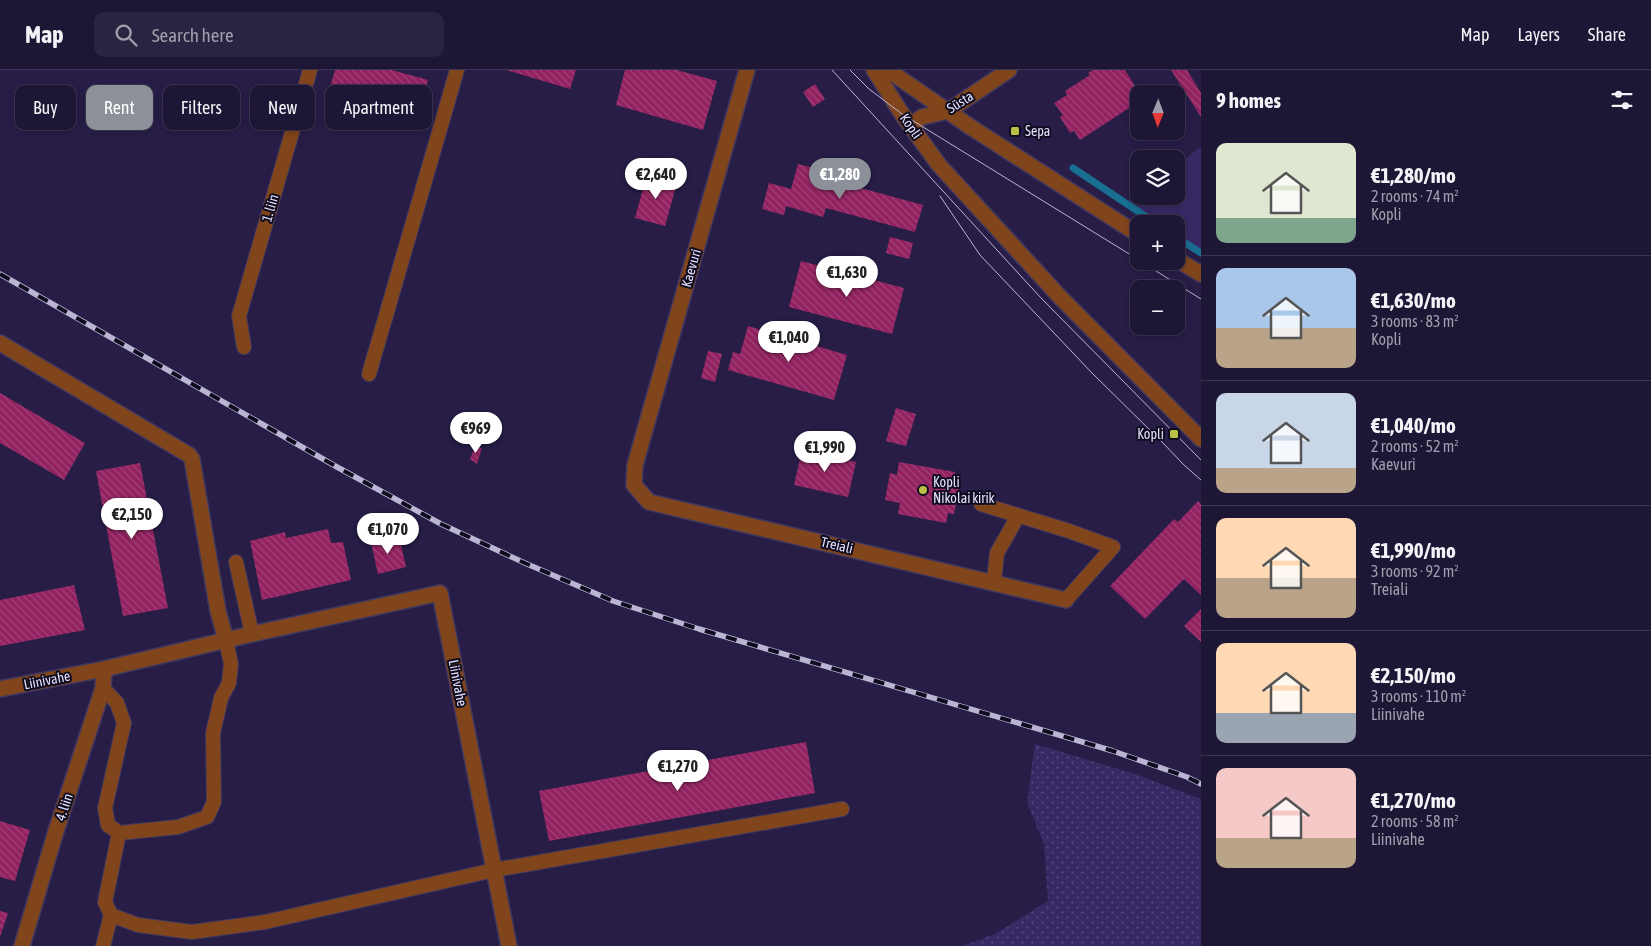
<!DOCTYPE html>
<html lang="en">
<head>
<meta charset="utf-8">
<style>
  body { margin:0; font-family:"Asap Condensed",sans-serif; background:#2a2341; color:#f1f3f6; height:100vh; display:flex; flex-direction:column; font-size:19px; white-space:nowrap }
  * { box-sizing:border-box; margin:0 }
  p { font-size:16px; color:#a09fad }
  .icon { flex:none; width:28px; height:28px; fill:none; stroke:currentColor; stroke-width:2; stroke-linecap:round; stroke-linejoin:round }
  .map { position:relative; flex:1; overflow:hidden }
  .side { display:flex; flex-direction:column; background:#1d1635; width:450px }
  .side>* { flex:none }
  .top-card { position:absolute; left:15px; top:15px; width:475px; height:45px; display:flex; gap:10px }
  .needle { width:32px; rotate:181deg }
  .tools { position:absolute; left:1130px; top:15px; display:grid; gap:10px }
  .tools a { display:grid; place-items:center; width:55px; height:55px; border-radius:10px; background:#1d1635; box-shadow:0 2px 8px #0003,0 0 0 1px #3b3550; font-size:25px }
  .price { position:absolute; translate:-50% -42px; padding:0 11px; border-radius:18px; background:#fff; color:#222; font-size:16px; line-height:32px; filter:drop-shadow(0 1px 2px #0008) }
  .price::after { content:''; position:absolute; left:50%; top:30px; width:15px; height:11px; margin-left:-8px; background:inherit; clip-path:polygon(0 0,100% 0,50% 100%) }
  .price.current { background:#8c9099; color:#fff }
  ul { padding:0; list-style:none }
  li { display:flex; align-items:center; gap:15px; height:125px; padding:0 15px }
  li+li { border-top:1px solid #3b3550 }
  li span { display:grid; place-items:center; flex:none; width:140px; height:100px; border-radius:10px; color:#555 }
  li>.icon { margin-inline-start:auto }
  span .icon { width:60px; height:60px; fill:#fffc; stroke-width:1 }
  li b { font-size:21px }
  h2 { display:flex; justify-content:space-between; align-items:center; height:60px; padding:0 15px; font-size:21px }
  .tag { padding:0 18px; border-radius:10px; background:#1d1635; box-shadow:0 2px 8px #0003,0 0 0 1px #3b3550; font-size:18px; line-height:45px }
  .tag.current { background:#8c9099; color:#fff }
  header { display:flex; align-items:center; gap:30px; box-sizing:border-box; height:70px; padding:0 25px; background:#1d1635; border-bottom:1px solid #3b3550 }
  header strong { font-size:24px }
  nav { display:flex; gap:28px; margin-inline-start:auto; font-size:18px }
  .search { width:350px; height:45px; background:#2a2341; display:flex; align-items:center; gap:12px; box-sizing:border-box; padding:0 18px; border-radius:10px; color:#a09fad; font-size:19px }
  main { display:flex; flex:1; min-height:0 }
  .map>svg:first-child { display:block }
  .grass { fill:url(#grass-dots) }
  .park { fill:#382965 }
  .lines { fill:none; stroke-linecap:round; stroke-linejoin:round }
  .stream { stroke:#196f92; stroke-width:7 }
  .building { fill:url(#building-back-hatch) }
  .service-casing { stroke:#413860; stroke-width:16 }
  .pedestrian-casing { stroke:#413860; stroke-width:18 }
  .minor-casing { stroke:#413860; stroke-width:18 }
  .tertiary-casing { stroke:#413860; stroke-width:18 }
  .service { stroke:#81451c; stroke-width:14 }
  .pedestrian { stroke:#81451c; stroke-width:15 }
  .minor { stroke:#81451c; stroke-width:15 }
  .tertiary { stroke:#81451c; stroke-width:15 }
  .tram { stroke:#bbb5d4; stroke-width:1 }
  .rail-casing { stroke:#bbb5d4; stroke-width:5.5 }
  .rail { stroke:#0f0b1e; stroke-width:4; stroke-dasharray:11; stroke-linecap:butt }
  .poi-dot { fill:#bbc045; stroke:#0f0b1e; stroke-width:2 }
  .labels { text-anchor:middle; dominant-baseline:central; stroke-width:4; stroke-linejoin:round; paint-order:stroke }
  .street-label { font-size:14px; fill:#e4e0fc; stroke:#0f0b1e }
  .poi-label { font-size:14px; fill:#e4e0fc; stroke:#0f0b1e; text-anchor:start }
</style>
</head>
<body>
<header>
<strong>Map</strong>
<div class="search"><svg class="icon" aria-label="search" viewBox="0 0 24 24"><circle cx="10" cy="10" r="6"/><path d="M15 15l6 6"/></svg>Search here</div>
<nav><a>Map</a><a>Layers</a><a>Share</a></nav>
</header>
<main>
<div class="map">
<svg width="1201" height="876" viewBox="0 0 1201 876">
  <defs>
    <pattern id="grass-dots" width="8" height="8" patternUnits="userSpaceOnUse" patternTransform="scale(1.25)"><rect width="8" height="8" fill="#382965"/><path d="M2 2h.1M6 6h.1" fill="none" stroke="#55487c" stroke-width="1.8" stroke-linecap="round"/></pattern>
    <pattern id="building-back-hatch" width="6" height="6" patternUnits="userSpaceOnUse" patternTransform="scale(1.25)"><rect width="6" height="6" fill="#922260"/><path d="M-1 5l2 2M0 0l6 6M5-1l2 2" fill="none" stroke="#a14278"/></pattern>
  </defs>
  <rect width="100%" height="100%" fill="#271d47"/>
  <path class="grass" d="M1035 674 1135 704 1201 729V876H962L995 864 1048 831 1044 774 1027 733Z"/>
  <path class="park" d="M1201 77V181L1176 166V154H1155L1123 134 1139 122V126H1176V95Z"/>
  <g class="lines">
    <g class="stream">
      <path d="M1073 98 1157 154"/>
      <path d="M1176 167 1201 183"/>
    </g>
  </g>
  <g class="building">
    <path d="M335 0H392L428 10 415 56 326 32Z"/>
    <path d="M506 0H576L570 19Z"/>
    <path d="M625 0H677L717 11 703 60 616 35Z"/>
    <path d="M1093 0H1125L1140 24H1139V35L1132 39 1129 38 1080 70 1074 61 1070 63 1060 47 1063 45 1054 33 1067 25 1065 21 1090 5 1088 3Z"/>
    <path d="M1171 0H1187L1201 23V47Z"/>
    <path d="M815 14 825 29 813 37 803 22Z"/>
    <path d="M798 94 837 104 835 111 923 135 915 162 826 138 823 147 786 136 784 145 762 139 769 113 791 119Z"/>
    <path d="M647 104 677 113 665 156 635 148Z"/>
    <path d="M890 167 913 173 909 189 886 183Z"/>
    <path d="M801 191 904 218 892 264 789 237Z"/>
    <path d="M748 256 847 285 834 330 728 300 733 282 740 284Z"/>
    <path d="M708 281 722 284 715 312 701 308Z"/>
    <path d="M0 323 85 373 64 410 0 373Z"/>
    <path d="M896 338 916 344 906 376 886 371Z"/>
    <path d="M475 376 482 378 477 394 470 389Z"/>
    <path d="M802 380 856 392 848 427 794 415Z"/>
    <path d="M899 392 955 402 954 408 961 409 954 444 948 443 946 453 898 444 900 433 885 430 890 403 897 405Z"/>
    <path d="M140 393 168 538 123 546 96 401Z"/>
    <path d="M1198 431 1201 434V525L1184 509 1145 549 1110 516 1174 449 1178 452Z"/>
    <path d="M328 459 331 473 343 472 351 510 262 530 250 471 285 462 286 468Z"/>
    <path d="M399 466 406 497 378 504 371 473Z"/>
    <path d="M74 515 85 560 0 576V530Z"/>
    <path d="M1201 539V572L1184 556Z"/>
    <path d="M806 672 815 723 549 771 539 721Z"/>
    <path d="M0 751 30 760 15 811 0 807Z"/>
    <path d="M0 841 8 843 0 867Z"/>
  </g>
  <g class="lines">
    <g class="service-casing">
      <g id="service">
        <path d="M244 277 239 246 310 0"/>
        <path d="M369 304 457 0"/>
        <path d="M981 434 1069 461 1113 477 1066 530"/>
        <path d="M236 492 252 564"/>
        <path d="M994 512 997 483 1018 446"/>
        <path d="M103 618 117 633 124 653 105 738 108 755 119 763 178 757 207 747 214 732 213 663 221 628 229 613 231 594 226 570"/>
        <path d="M119 763 105 832 111 845 138 855 192 862 265 852 494 800 842 739"/>
        <path d="M103 876 111 845"/>
      </g>
    </g>
    <g class="pedestrian-casing">
      <path id="pedestrian" d="M0 273 189 385 192 389 218 541 226 570"/>
    </g>
    <g class="minor-casing">
      <g id="minor">
        <path d="M747 0 635 395 634 415 649 432 1066 530"/>
        <path d="M914 60 915 52 922 47 948 41 1009 0"/>
        <path d="M0 619 104 599 252 564 440 523 509 876"/>
        <path d="M22 876 56 761 103 618 104 599"/>
      </g>
    </g>
    <g class="tertiary-casing">
      <g id="tertiary">
        <path d="M874 0 902 44 939 95 1060 227 1201 369"/>
        <path d="M888 0 972 58 1139 165"/>
        <path d="M1176 189 1201 204"/>
      </g>
    </g>
    <use href="#service" class="service"/>
    <use href="#pedestrian" class="pedestrian"/>
    <use href="#minor" class="minor"/>
    <use href="#tertiary" class="tertiary"/>
    <g class="tram">
      <path d="M832 0 1041 228 1201 390"/>
      <path d="M850 0 869 19 902 44 1139 190"/>
      <path d="M940 126 980 185 1092 303 1162 372 1184 395 1201 410"/>
      <path d="M1140 191 1201 229"/>
    </g>
    <g class="rail-casing">
      <path id="rail" d="M0 204 337 397 441 454 527 494 613 531 699 559 1113 681 1187 707 1201 714"/>
    </g>
    <use href="#rail" class="rail"/>
  </g>
  <g class="poi-dot">
    <rect x="1010" y="56" width="10" height="10" rx="2.5"/>
    <rect x="1169" y="359" width="10" height="10" rx="2.5"/>
    <circle cx="923" cy="420" r="5"/>
  </g>
  <g class="labels">
    <g class="street-label">
      <text transform="translate(960 32) rotate(-32)">Süsta</text>
      <text transform="translate(911 56) rotate(55)">Kopli</text>
      <text transform="translate(270 138) rotate(-74)">1. liin</text>
      <text transform="translate(691 198) rotate(-74)">Kaevuri</text>
      <text transform="translate(837 475) rotate(13)">Treiali</text>
      <text transform="translate(47 610) rotate(-11)">Liinivahe</text>
      <text transform="translate(458 613) rotate(79)">Liinivahe</text>
      <text transform="translate(64 737) rotate(-72)">4. liin</text>
    </g>
    <g class="poi-label">
      <text x="1025" y="61">Sepa</text>
      <text x="1164" y="364" text-anchor="end">Kopli</text>
      <text x="933" y="412">Kopli<tspan x="933" dy="16">Nikolai kirik</tspan></text>
    </g>
  </g>
</svg>
<div class="tools">
<a><svg class="needle" viewBox="-14 -14 28 28"><path d="M0-13l5 13h-10z" fill="#e53935"/><path d="M0 13l5-13h-10z" fill="#a09fad"/></svg></a>
<a><svg class="icon" aria-label="layers" viewBox="0 0 24 24"><path d="M12 4l9 5-9 5-9-5zM3 14l9 5 9-5"/></svg></a>
<a>+</a>
<a>−</a>
</div>
<b class="price" style="left:656px;top:130px">€2,640</b>
<b class="price current" style="left:840px;top:130px">€1,280</b>
<b class="price" style="left:847px;top:228px">€1,630</b>
<b class="price" style="left:789px;top:293px">€1,040</b>
<b class="price" style="left:476px;top:384px">€969</b>
<b class="price" style="left:825px;top:403px">€1,990</b>
<b class="price" style="left:132px;top:470px">€2,150</b>
<b class="price" style="left:388px;top:485px">€1,070</b>
<b class="price" style="left:678px;top:722px">€1,270</b>
<div class="top-card">
<a class="tag">Buy</a>
<a class="tag current">Rent</a>
<a class="tag">Filters</a>
<a class="tag">New</a>
<a class="tag">Apartment</a>
</div>
</div>
<section class="side">
<h2>9 homes<svg class="icon" aria-label="filters" viewBox="0 0 24 24"><path d="M4 7h16M4 17h16"/><circle cx="9" cy="7" r="2"/><circle cx="15" cy="17" r="2"/></svg></h2>
<ul>
<li><span style="background:linear-gradient(#dfe7d0 75%,#7fa58c 0)"><svg class="icon" aria-label="home" viewBox="0 0 24 24"><path d="M3 11l9-7 9 7M6 9v11h12V9"/></svg></span><div><b>€1,280/mo</b><p>2 rooms · 74 m²</p><p>Kopli</p></div></li>
<li><span style="background:linear-gradient(#a9c7e8 60%,#b9a48a 0)"><svg class="icon" aria-label="home" viewBox="0 0 24 24"><path d="M3 11l9-7 9 7M6 9v11h12V9"/></svg></span><div><b>€1,630/mo</b><p>3 rooms · 83 m²</p><p>Kopli</p></div></li>
<li><span style="background:linear-gradient(#c9d6e8 75%,#b9a48a 0)"><svg class="icon" aria-label="home" viewBox="0 0 24 24"><path d="M3 11l9-7 9 7M6 9v11h12V9"/></svg></span><div><b>€1,040/mo</b><p>2 rooms · 52 m²</p><p>Kaevuri</p></div></li>
<li><span style="background:linear-gradient(#ffd9b3 60%,#b9a48a 0)"><svg class="icon" aria-label="home" viewBox="0 0 24 24"><path d="M3 11l9-7 9 7M6 9v11h12V9"/></svg></span><div><b>€1,990/mo</b><p>3 rooms · 92 m²</p><p>Treiali</p></div></li>
<li><span style="background:linear-gradient(#ffd9b3 70%,#9aa5b1 0)"><svg class="icon" aria-label="home" viewBox="0 0 24 24"><path d="M3 11l9-7 9 7M6 9v11h12V9"/></svg></span><div><b>€2,150/mo</b><p>3 rooms · 110 m²</p><p>Liinivahe</p></div></li>
<li><span style="background:linear-gradient(#f6c9c9 70%,#b9a48a 0)"><svg class="icon" aria-label="home" viewBox="0 0 24 24"><path d="M3 11l9-7 9 7M6 9v11h12V9"/></svg></span><div><b>€1,270/mo</b><p>2 rooms · 58 m²</p><p>Liinivahe</p></div></li>
</ul>
</section>
</main>
</body>
</html>
